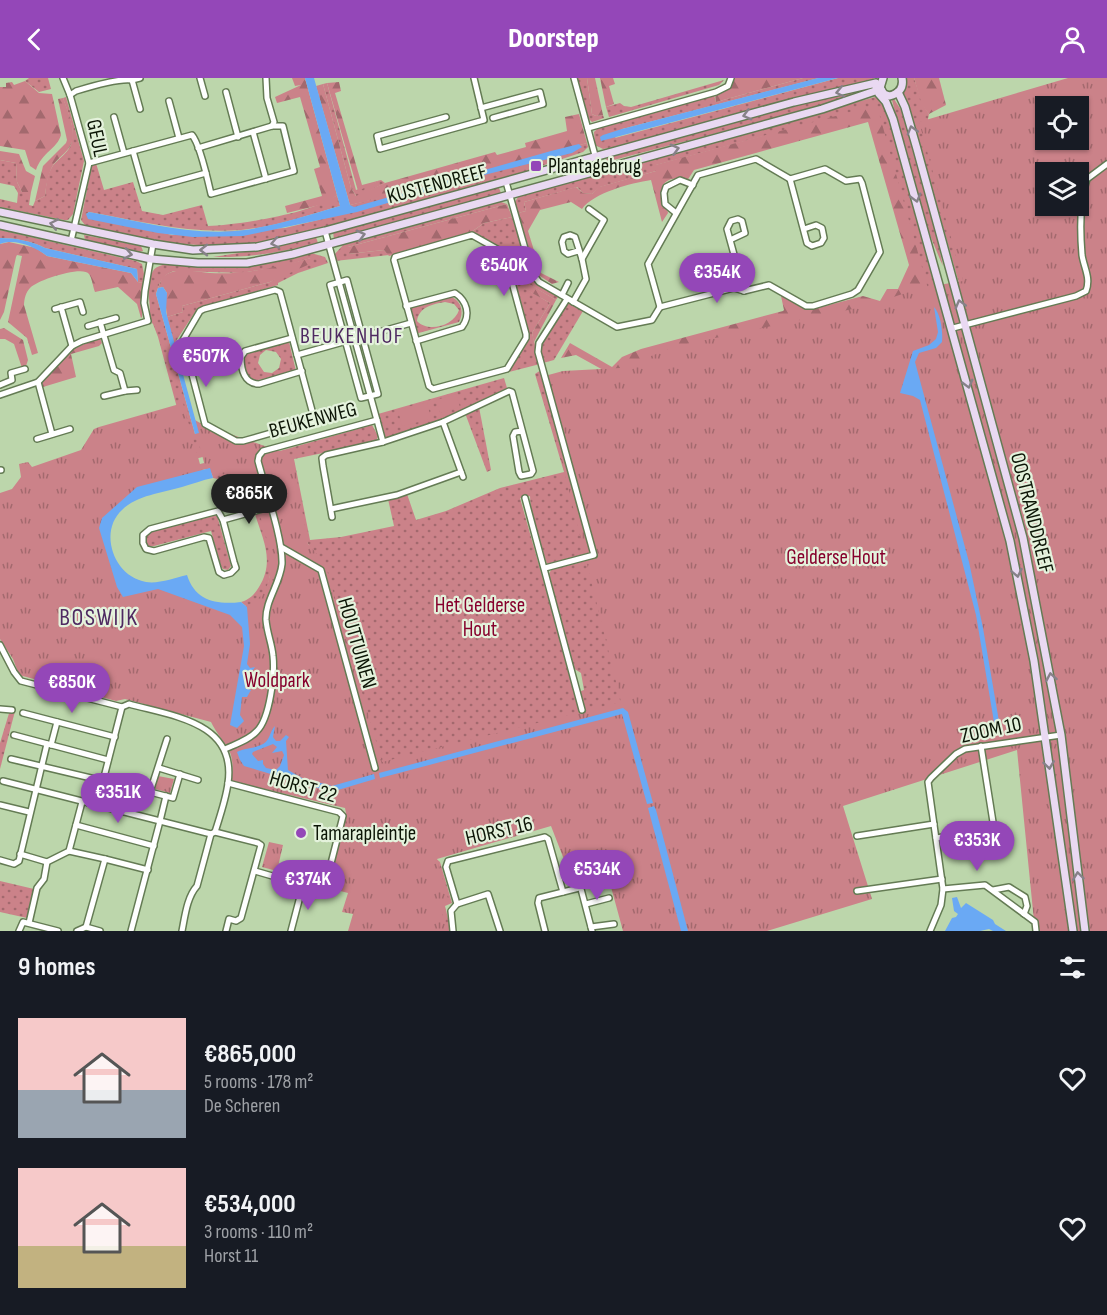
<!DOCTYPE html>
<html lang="en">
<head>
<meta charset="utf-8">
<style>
  body { margin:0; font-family:"Sofia Sans Condensed",sans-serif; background:#242831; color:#f1f3f6; height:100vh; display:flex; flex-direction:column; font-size:22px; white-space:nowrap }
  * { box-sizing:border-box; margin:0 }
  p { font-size:20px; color:#9ea1a6 }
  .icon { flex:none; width:33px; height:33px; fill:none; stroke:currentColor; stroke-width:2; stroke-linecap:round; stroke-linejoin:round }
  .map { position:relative; height:853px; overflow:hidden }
  .panel { display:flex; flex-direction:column; background:#171b24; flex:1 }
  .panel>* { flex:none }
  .buttons { position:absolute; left:1035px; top:18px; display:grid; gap:12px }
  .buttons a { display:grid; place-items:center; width:54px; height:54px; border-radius:0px; background:#171b24; box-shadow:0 2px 4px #0004; font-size:30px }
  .price { position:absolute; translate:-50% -51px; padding:0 14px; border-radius:21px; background:#9447b8; color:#fff; font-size:20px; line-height:39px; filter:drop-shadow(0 2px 3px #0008) }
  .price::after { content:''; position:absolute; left:50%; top:36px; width:18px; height:14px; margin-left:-9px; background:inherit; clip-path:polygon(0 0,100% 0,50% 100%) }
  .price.active { background:#222; color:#fff }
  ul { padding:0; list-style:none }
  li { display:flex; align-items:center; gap:18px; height:150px; padding:0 18px }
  li span { display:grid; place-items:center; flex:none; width:168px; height:120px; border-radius:0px; color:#555 }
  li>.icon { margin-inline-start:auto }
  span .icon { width:72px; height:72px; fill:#fffc; stroke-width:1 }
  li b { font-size:26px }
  h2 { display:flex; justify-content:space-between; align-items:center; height:72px; padding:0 18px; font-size:26px }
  header { display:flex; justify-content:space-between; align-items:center; height:78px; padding:0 18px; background:#9447b8; color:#fff; font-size:27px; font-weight:800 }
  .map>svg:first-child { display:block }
  .grass { fill:url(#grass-dots); fill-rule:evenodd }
  .forest { fill:url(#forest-firs) }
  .park { fill:url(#park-tufts); fill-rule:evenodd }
  .pitch { fill:#cb8289 }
  .water { fill:#6aa9f4; fill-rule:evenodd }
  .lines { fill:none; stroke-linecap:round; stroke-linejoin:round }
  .street-casing { stroke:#647b54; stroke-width:8 }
  .secondary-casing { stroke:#647b54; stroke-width:10 }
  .street { stroke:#fff; stroke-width:5 }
  .secondary { stroke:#e9d9f2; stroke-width:7 }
  .oneway { stroke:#868188 }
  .poi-dot { fill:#9447b8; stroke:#e4f2dc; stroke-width:2 }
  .labels { text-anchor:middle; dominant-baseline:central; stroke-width:4.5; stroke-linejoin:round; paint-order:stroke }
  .street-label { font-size:21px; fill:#0c1506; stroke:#e4f2dc }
  .poi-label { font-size:21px; fill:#0c1506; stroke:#e4f2dc; text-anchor:start }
  .park-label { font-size:21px; fill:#86002c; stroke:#e4f2dc }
  .neighbourhood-label { font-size:22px; letter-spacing:1.5px; fill:#4e2961; stroke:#e4f2dc }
  .quarter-label { font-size:24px; letter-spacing:1.5px; fill:#4e2961; stroke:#e4f2dc }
</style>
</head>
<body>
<header><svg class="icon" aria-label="back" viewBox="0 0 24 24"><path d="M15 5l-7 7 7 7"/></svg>Doorstep<svg class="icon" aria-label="person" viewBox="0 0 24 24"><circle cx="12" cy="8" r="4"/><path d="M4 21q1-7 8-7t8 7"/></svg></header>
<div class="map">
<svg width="1107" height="853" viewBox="0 0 1107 853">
  <defs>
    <pattern id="grass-dots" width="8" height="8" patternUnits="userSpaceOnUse" patternTransform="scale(1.5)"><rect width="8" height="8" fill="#cb8289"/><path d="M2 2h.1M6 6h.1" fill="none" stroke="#a3696e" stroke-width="1.8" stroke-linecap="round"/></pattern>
    <pattern id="forest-firs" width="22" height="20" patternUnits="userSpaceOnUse" patternTransform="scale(1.5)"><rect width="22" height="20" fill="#cb8289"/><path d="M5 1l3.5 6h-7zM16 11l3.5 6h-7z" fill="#a3696e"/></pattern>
    <pattern id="park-tufts" width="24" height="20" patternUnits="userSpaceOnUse" patternTransform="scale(1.5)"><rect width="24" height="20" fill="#cb8289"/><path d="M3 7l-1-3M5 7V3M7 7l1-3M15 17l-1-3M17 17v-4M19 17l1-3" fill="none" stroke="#a3696e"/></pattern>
  </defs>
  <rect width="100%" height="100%" fill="#bcd6ab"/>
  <g class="grass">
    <path d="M29 0H48L51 11 39 14 25 3Z"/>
    <path d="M577 0H587L592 36 596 38 603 37 604 40 592 44 589 41Z"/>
    <path d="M803 0H819L622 51 615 60 838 0H874L872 3 844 12 792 21 620 68 603 71 595 67 594 54 597 51 714 17 716 24Z"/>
    <path d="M904 0H914L923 27 929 36 928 41 971 213 962 216 911 35 903 17Z"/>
    <path d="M724 2 719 7 609 39 606 29 620 25 624 28 631 29Z"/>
    <path d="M327 5 356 112 381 102 385 105 357 119 351 110 323 6Z"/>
    <path d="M871 9 872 12 821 28 606 84 607 79 619 75 819 20Z"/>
    <path d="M66 19 84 83 73 136 68 142H64L0 129V121L17 125 18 115 14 108 0 105V82L16 85 17 104 22 114H31L29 127 33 128 35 123 45 118C46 108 47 97 52 89 58 80 71 74 72 62 75 48 67 33 63 20Z"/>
    <path d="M875 19 881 23 887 33 950 263 933 230 869 30 656 87V93L600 109 592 116 583 115 577 109 524 124 526 133 518 135 515 124 518 119Z"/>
    <path d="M894 21 905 38 934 145 943 188C919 136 906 77 892 22Z"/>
    <path d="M587 65 588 69 583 74 506 100 287 159C213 176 157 165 85 147L81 142 92 86 96 85 104 112 133 104 142 133 163 137 202 127 208 148C239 147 314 135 337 117L340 128C308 137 275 149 241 152 189 156 139 143 89 134L86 136 172 157 285 150 351 134 350 127Z"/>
    <path d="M497 110H499L501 115 334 161 333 154Z"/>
    <path d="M501 124 507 126 348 169V176L384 172 389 177 335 183 334 177 343 167Z"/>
    <path d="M512 139 531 200 536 206 558 219 556 222 527 205 524 210 550 225 532 255 540 286 501 296 523 266 524 255 503 176 467 157 484 145Z"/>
    <path d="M0 152 136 183 142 186 144 196 143 205 138 204 137 191 45 170C32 163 15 160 0 160Z"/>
    <path d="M84 157 141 168 143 173 139 174 85 162Z"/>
    <path d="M316 159 318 165C283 174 249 180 213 179L271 170Z"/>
    <path d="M311 175 325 179 328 185 298 195 278 205V207L197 231 174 266 167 239 183 234 182 228 270 204 311 180 284 188 241 195 175 193C162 196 160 204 156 216L195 356 199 354 195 342 237 367V370L191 382 158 259 153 246 149 242C153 227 143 208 153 193 161 181 189 188 202 189 239 191 275 184 311 175Z"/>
    <path d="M452 219C462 224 464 235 459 244L415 256 408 230ZM445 224 454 226 459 232C454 248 428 255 417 243 419 229 433 226 445 224Z"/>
    <path d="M564 222 583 233 554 282 543 285 540 272Z"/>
    <path d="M286 263 289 264 296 293 254 303C244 297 241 285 246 275ZM266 272 276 274 281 281 279 290 272 295 264 294 258 285 260 277Z"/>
    <path d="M541 292 588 475 547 486 531 436 530 418 520 420 575 615 584 612 581 595 573 590 549 496 551 492 589 482 632 622 379 695 319 486 262 380 269 376 372 347 378 358 376 364 294 381 310 462 341 459 394 448 388 421 407 416 416 442 446 433 500 410 564 394 535 296Z"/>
    <path d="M504 300 507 310 438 343 388 361 384 358 378 336Z"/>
    <path d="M479 329 491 392 487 394 465 335Z"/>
    <path d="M243 375 258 428 253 430C246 412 232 403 213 400L210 390 137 409 130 404Z"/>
    <path d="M260 435 276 468 264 526 247 529 241 524C250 521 254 517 259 509 275 483 263 462 255 436Z"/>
    <path d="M217 437 231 488 228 492 223 491 221 488 211 453 154 468H148C145 463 146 458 150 454Z"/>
    <path d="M10 632 15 633 0 691V665Z"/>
    <path d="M432 777 440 784 452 825 445 828 451 853H442Z"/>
    <path d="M0 803 34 811 27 840 0 834Z"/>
  </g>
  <g class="forest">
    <path d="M292 0H305L337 117 328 125 287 135 285 128 322 118 314 91 320 89 300 19 277 25 275 19 301 7 295 8Z"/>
    <path d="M587 0H595L603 37 596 38 592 36Z"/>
    <path d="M600 0H613L615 6 609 8 614 26 606 29Z"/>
    <path d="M732 0H803L716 24 715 17 727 12Z"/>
    <path d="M914 0H939L946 27 929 36 922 27Z"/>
    <path d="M25 3 39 15 52 16 61 57C57 71 42 74 36 92L30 88 25 72 0 68V9H6V5L12 4 14 7Z"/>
    <path d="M339 4 341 13 335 15 362 107 381 102 358 113 327 5Z"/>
    <path d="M323 6 351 110 356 118 385 105 495 74 497 77 526 69 525 65 567 53 565 39 579 36 587 65 452 103 350 127 316 8Z"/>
    <path d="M63 20C67 31 73 45 73 57 73 73 59 77 52 89 48 97 46 108 45 118L35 123 43 88 66 65 67 62 58 21Z"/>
    <path d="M865 30H873L879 35 932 225 728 361 576 277 561 280 570 265 612 289 622 279 641 271 783 233 784 232 781 218 801 227H808L810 232 863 218 880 223 887 211H898L909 187 868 44 694 92 687 103C677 100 669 99 662 108L668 135 662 144 651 102C631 105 593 115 582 131L571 124 540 132 528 153 541 195 559 204 552 206 537 196 518 135 526 133 524 124 576 109 583 115 592 116 599 109 656 93 655 87Z"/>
    <path d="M0 73 19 76 26 93 35 98 31 114H22L17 104 16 85 0 82Z"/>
    <path d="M507 126 512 139 484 145 467 157 389 178 384 172 348 176V169Z"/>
    <path d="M9 164 36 170 47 178 131 195 138 204 143 205 142 239 141 240 137 226 118 209 95 214C93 209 92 200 89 196 83 187 37 202 30 210 26 214 24 221 24 227L38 275 32 277 27 260 8 244 22 178 17 177 16 179 4 234 0 242V166Z"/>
    <path d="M311 180 312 185 270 204 182 228 183 234 167 239 165 220 167 215 163 209 158 210 162 200C174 188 194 194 210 195 245 197 278 189 311 180Z"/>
    <path d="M526 204 556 222 534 264 532 255 550 225 523 210Z"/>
    <path d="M4 250 23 262 28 282 26 288 22 290 14 266 5 261H0V251Z"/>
    <path d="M100 260 102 265 99 268 71 276 76 299 43 309 42 304C64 280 68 270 100 260Z"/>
  </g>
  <g class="park">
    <path d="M1068 0H1107V853H1035L1017 672 843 728 872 821 767 853H623L605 787 570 797 551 748 437 781 449 824 440 828 447 853H348L353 836 342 834 348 815 329 810 346 735 345 730 231 703C237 669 224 670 211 644L125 621 116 623 19 597 13 581 0 561V415L12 411 21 399 19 386 28 384 32 389 81 372 94 351 99 349 183 325 203 397 139 414 106 445 114 492 154 509 201 524 246 528C282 513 270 470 261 441 258 432 257 417 250 410 240 399 221 393 207 396L193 343 293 378 308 466 325 485 382 684 621 624 541 299 563 293 620 290 677 268 867 228 920 210 963 203 919 44ZM1046 28H1078V62H1046ZM1046 94H1078V128H1046Z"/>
    <path d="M158 698 174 701 170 715 155 711Z"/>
    <path d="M269 764 283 767 277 793 262 789Z"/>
  </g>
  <g class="pitch">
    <path d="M456 316 460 329 440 335 436 322Z"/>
    <path d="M427 324 431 341 402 348 398 332Z"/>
  </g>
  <g class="water">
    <path d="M305 0H314L350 127 354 129 551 73 579 66 582 69 572 75 476 99 357 134 243 158 193 159 158 155 88 141 86 136 89 134C140 143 193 159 245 152 278 147 309 137 340 128Z"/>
    <path d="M818 0H838L601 63 600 59 603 57 622 51Z"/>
    <path d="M0 160C15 160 32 163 45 170L137 191 138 204 131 195 47 178C35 169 15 160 0 166Z"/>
    <path d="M163 209 167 215 166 234 199 355 195 356 156 216 158 210Z"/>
    <path d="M934 229C941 237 943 254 942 264L936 270 919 275 915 284 969 484 983 550 1001 655 996 656 976 537 920 322 913 318 900 315 913 273 929 267 936 261 938 254Z"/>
    <path d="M210 390 213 400C202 402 193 406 182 409 162 415 137 417 122 432 98 454 114 499 146 504 159 506 174 500 187 497 195 523 217 527 241 524L247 529 250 566 247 586 250 590 255 589 246 602 245 610 251 612 247 619H242L240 637 244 643 237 650 230 647 244 568 242 549 230 537 158 511 123 519 117 509 99 450 102 440 137 409Z"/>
    <path d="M623 630 628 634 653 725 647 726 622 636 380 700 379 695Z"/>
    <path d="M275 648 273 659 276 663H280L286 657 289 659 286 663 288 692 302 700 332 708 374 696 375 701 331 714 244 688 240 682 237 674C246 669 262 671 268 661 271 656 271 652 275 648ZM273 666 277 669 272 675 282 673 284 677 280 688 276 692 266 690 263 686V682L258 683 252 676 253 674Z"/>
    <path d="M654 728 656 732 688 853H681L648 730Z"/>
    <path d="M957 819 961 830 966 825 993 842 995 846 1006 853H993L989 851 980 853H945L952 840 956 839 958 836 954 833 952 820Z"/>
  </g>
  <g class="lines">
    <g class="street-casing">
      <g id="street">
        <path d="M63 0 70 17 89 85 71 163"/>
        <path d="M200 0 205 18"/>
        <path d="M266 0 267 20 274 44 272 48"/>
        <path d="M574 0 599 92"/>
        <path d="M132 2 140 31"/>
        <path d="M226 14 238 59"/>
        <path d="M70 17 76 13C89 9 119 0 132 2L140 0"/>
        <path d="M169 23 179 60"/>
        <path d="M481 30 540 14 543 26 493 40"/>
        <path d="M114 39 124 75"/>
        <path d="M446 39 377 58 380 71 484 42 474 0"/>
        <path d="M588 50 716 14 728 8 731 0"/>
        <path d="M253 54 266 101"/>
        <path d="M133 73 144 112 206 95"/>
        <path d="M89 85 192 57C200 66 208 103 211 116L294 93 283 48H272L198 70"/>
        <path d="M790 101 807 165 812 168 821 165 824 160 822 150 816 147 804 151"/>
        <path d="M506 104 532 195 539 204 617 249 652 242 660 229"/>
        <path d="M676 135 665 126 664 115 666 109 680 102 693 107"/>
        <path d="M325 153 383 364"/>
        <path d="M472 157 504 175 526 256V260L507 291 433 311 429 308 394 182 395 179Z"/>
        <path d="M730 162 745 155 742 143 738 141 731 143 727 151 744 213"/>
        <path d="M582 181 604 142 589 131"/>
        <path d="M347 202 378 316 361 320 330 207Z"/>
        <path d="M275 212 280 214 314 340 313 343 243 363H236L205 346 183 262 200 233 204 231Z"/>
        <path d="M562 217 568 205"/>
        <path d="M573 224 586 201 582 181 575 159 570 157 564 159 562 164 564 173 568 176 578 173"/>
        <path d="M406 228 455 215C467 223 471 237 462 249L416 263"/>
        <path d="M61 229 72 268"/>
        <path d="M660 229 734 210 744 213 769 207 806 228H813L852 216 858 212 880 174 862 105 860 101 846 103 825 91 790 101"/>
        <path d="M660 229 648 186 698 97 756 81 790 101"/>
        <path d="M55 231 80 224 83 234"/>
        <path d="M100 244 114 292 120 295 125 313"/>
        <path d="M88 248 116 240"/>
        <path d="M953 250 1076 218 1086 213C1091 200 1084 190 1082 177 1080 153 1079 125 1087 101L1107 86"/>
        <path d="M292 260 245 273 241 279C241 291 244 306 259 306L302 293"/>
        <path d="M297 277 411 245"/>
        <path d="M38 304 52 356"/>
        <path d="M0 307 12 302 11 295 25 291"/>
        <path d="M0 317 38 304 72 268 82 263 148 243 144 225 145 213 153 166"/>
        <path d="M104 318 125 313 137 312"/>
        <path d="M443 344 509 313 512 314 533 393 531 396 521 398 519 394 513 358 515 354 522 353"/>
        <path d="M37 361 70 351"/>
        <path d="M0 392H1"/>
        <path d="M525 420 582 632"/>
        <path d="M331 431 397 417 461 394"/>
        <path d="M218 433 223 442 234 484 236 490 231 495 224 497 219 494 209 460 204 459 154 473 146 471 143 465V457L150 451Z"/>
        <path d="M332 439 323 388 322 380 326 377 383 364 443 344 463 399"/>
        <path d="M223 442 270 429"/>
        <path d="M281 469 321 492 375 690"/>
        <path d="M545 490 594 477 538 274 539 265 567 221"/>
        <path d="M0 567 14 594 21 603 122 629 129 626C172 638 237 644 228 705 226 721 220 738 215 754"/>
        <path d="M0 631 12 632"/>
        <path d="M23 635 115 659"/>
        <path d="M14 657 108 682"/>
        <path d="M51 667 57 644"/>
        <path d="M225 671C236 666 249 662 257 653 270 640 275 596 273 578 272 566 267 555 266 542 265 523 280 506 282 486 283 461 265 410 258 383L259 378 263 373 377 342"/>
        <path d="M11 681 150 714 167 661"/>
        <path d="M159 690 198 702"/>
        <path d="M3 703 160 743 131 853"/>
        <path d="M103 703 122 629"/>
        <path d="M228 705 339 734 343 738 324 813 255 793"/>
        <path d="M150 714 173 720 180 696"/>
        <path d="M166 718 160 743 211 756 215 754 258 765 261 767 241 840 236 843 229 841 226 853"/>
        <path d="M89 725 95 701"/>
        <path d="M0 727 29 734"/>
        <path d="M76 747 154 768"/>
        <path d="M857 758 934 746"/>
        <path d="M936 760 976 754 990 749 993 744 981 668"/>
        <path d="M69 773 105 781"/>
        <path d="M20 776 47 784"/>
        <path d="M0 782 14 786 19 783 47 666"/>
        <path d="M943 811 985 807 1035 844 1036 853"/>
        <path d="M993 812 1009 809 1025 819 1027 828 1024 836"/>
        <path d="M857 813 942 801"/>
        <path d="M457 826 446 789 448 783 545 759 548 761 563 814"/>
        <path d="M586 826 609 820"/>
        <path d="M29 845 37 810 44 801 47 784 69 773 82 724"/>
        <path d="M86 849 105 781 148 792"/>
        <path d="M591 849 614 846"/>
        <path d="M19 853 23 844 58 853"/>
        <path d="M77 853 86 849 100 853"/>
        <path d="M182 853C185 838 187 819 197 808L211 756"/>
        <path d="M291 853 303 807"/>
        <path d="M453 853 451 833 457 826 488 816 500 853"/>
        <path d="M545 853 538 825 539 820 579 810 581 811 592 853"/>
        <path d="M930 853 941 827 943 811 928 704 931 700 956 676 965 671 1061 657"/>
      </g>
    </g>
    <g class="secondary-casing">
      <g id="secondary">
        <path d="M883 0 880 10 884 16 889 18C899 16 904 10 902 0"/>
        <path d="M876 9 879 16 886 24 893 41 1010 463 1034 583 1073 853"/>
        <path d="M898 14 905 29 917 71 1023 460 1061 657 1085 853"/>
        <path d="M0 134 153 166 193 172 257 169 325 153 794 24 876 5"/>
        <path d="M0 147 151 181 198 185H247L293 176 509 117 822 31 881 11"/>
      </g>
    </g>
    <use href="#street" class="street"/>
    <use href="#secondary" class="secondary"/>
  </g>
  <defs><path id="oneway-chevron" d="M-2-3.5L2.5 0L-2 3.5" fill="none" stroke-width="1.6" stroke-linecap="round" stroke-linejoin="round" transform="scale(1.5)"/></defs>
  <g class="oneway">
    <use href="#oneway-chevron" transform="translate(840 14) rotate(168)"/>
    <use href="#oneway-chevron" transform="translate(747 37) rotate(165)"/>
    <use href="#oneway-chevron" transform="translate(912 52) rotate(-106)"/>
    <use href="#oneway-chevron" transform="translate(675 71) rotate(-15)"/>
    <use href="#oneway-chevron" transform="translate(916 120) rotate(74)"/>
    <use href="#oneway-chevron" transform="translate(54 146) rotate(-168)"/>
    <use href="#oneway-chevron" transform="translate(361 157) rotate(-15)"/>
    <use href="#oneway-chevron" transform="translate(275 165) rotate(169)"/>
    <use href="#oneway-chevron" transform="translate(204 172) rotate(180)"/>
    <use href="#oneway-chevron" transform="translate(128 176) rotate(10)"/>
    <use href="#oneway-chevron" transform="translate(960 226) rotate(-105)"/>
    <use href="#oneway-chevron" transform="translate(968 306) rotate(75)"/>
    <use href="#oneway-chevron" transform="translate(1017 495) rotate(78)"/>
    <use href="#oneway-chevron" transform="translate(1051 599) rotate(-100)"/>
    <use href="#oneway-chevron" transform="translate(1049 687) rotate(82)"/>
    <use href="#oneway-chevron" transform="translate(1078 798) rotate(-97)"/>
  </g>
  <g class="poi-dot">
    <rect x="530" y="82" width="12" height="12" rx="3"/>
    <circle cx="301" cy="755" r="6"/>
  </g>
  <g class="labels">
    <g class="street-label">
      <text transform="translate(97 60) rotate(78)">GEUL</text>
      <text transform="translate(437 106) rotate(-15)">KUSTENDREEF</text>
      <text transform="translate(313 342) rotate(-15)">BEUKENWEG</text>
      <text transform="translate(1032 435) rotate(76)">OOSTRANDDREEF</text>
      <text transform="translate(357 565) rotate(74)">HOUTTUINEN</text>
      <text transform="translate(991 652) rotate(-12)">ZOOM 10</text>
      <text transform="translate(303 709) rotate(16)">HORST 22</text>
      <text transform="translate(499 753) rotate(-13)">HORST 16</text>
    </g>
    <g class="poi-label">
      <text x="548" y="88">Plantagebrug</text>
      <text x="313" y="755">Tamarapleintje</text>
    </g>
    <g class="park-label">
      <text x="836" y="479">Gelderse Hout</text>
      <text x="480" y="527">Het Gelderse<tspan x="480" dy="24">Hout</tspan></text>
      <text x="277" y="602">Woldpark</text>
    </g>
    <g class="neighbourhood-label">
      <text x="352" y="258">BEUKENHOF</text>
    </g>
    <g class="quarter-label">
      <text x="99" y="539">BOSWIJK</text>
    </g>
  </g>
</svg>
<div class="buttons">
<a><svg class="icon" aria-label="locate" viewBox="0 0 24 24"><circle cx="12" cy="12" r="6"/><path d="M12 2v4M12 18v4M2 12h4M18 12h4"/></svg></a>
<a><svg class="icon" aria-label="layers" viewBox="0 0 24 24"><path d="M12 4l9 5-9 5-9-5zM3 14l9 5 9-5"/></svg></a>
</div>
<b class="price" style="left:504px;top:219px">€540K</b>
<b class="price" style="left:717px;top:226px">€354K</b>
<b class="price" style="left:206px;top:310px">€507K</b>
<b class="price active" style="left:249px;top:447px">€865K</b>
<b class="price" style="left:72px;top:636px">€850K</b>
<b class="price" style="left:118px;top:746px">€351K</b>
<b class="price" style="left:977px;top:794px">€353K</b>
<b class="price" style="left:597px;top:823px">€534K</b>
<b class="price" style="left:308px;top:833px">€374K</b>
</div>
<section class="panel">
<h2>9 homes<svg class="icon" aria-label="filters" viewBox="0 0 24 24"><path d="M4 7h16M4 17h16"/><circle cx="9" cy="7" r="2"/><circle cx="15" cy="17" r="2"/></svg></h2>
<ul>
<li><span style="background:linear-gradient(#f6c9c9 60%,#9aa5b1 0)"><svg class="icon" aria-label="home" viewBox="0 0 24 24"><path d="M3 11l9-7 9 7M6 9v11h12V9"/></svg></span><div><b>€865,000</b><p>5 rooms · 178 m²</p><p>De Scheren</p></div><svg class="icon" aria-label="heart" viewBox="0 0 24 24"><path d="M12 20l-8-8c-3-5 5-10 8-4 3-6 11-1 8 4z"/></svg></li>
<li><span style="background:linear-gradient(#f6c9c9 65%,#c2b280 0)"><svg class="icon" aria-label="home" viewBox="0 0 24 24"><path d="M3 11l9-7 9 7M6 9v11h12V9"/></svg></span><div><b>€534,000</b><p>3 rooms · 110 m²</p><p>Horst 11</p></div><svg class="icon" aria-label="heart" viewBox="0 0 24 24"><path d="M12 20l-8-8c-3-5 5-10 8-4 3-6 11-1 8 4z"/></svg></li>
</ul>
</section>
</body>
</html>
